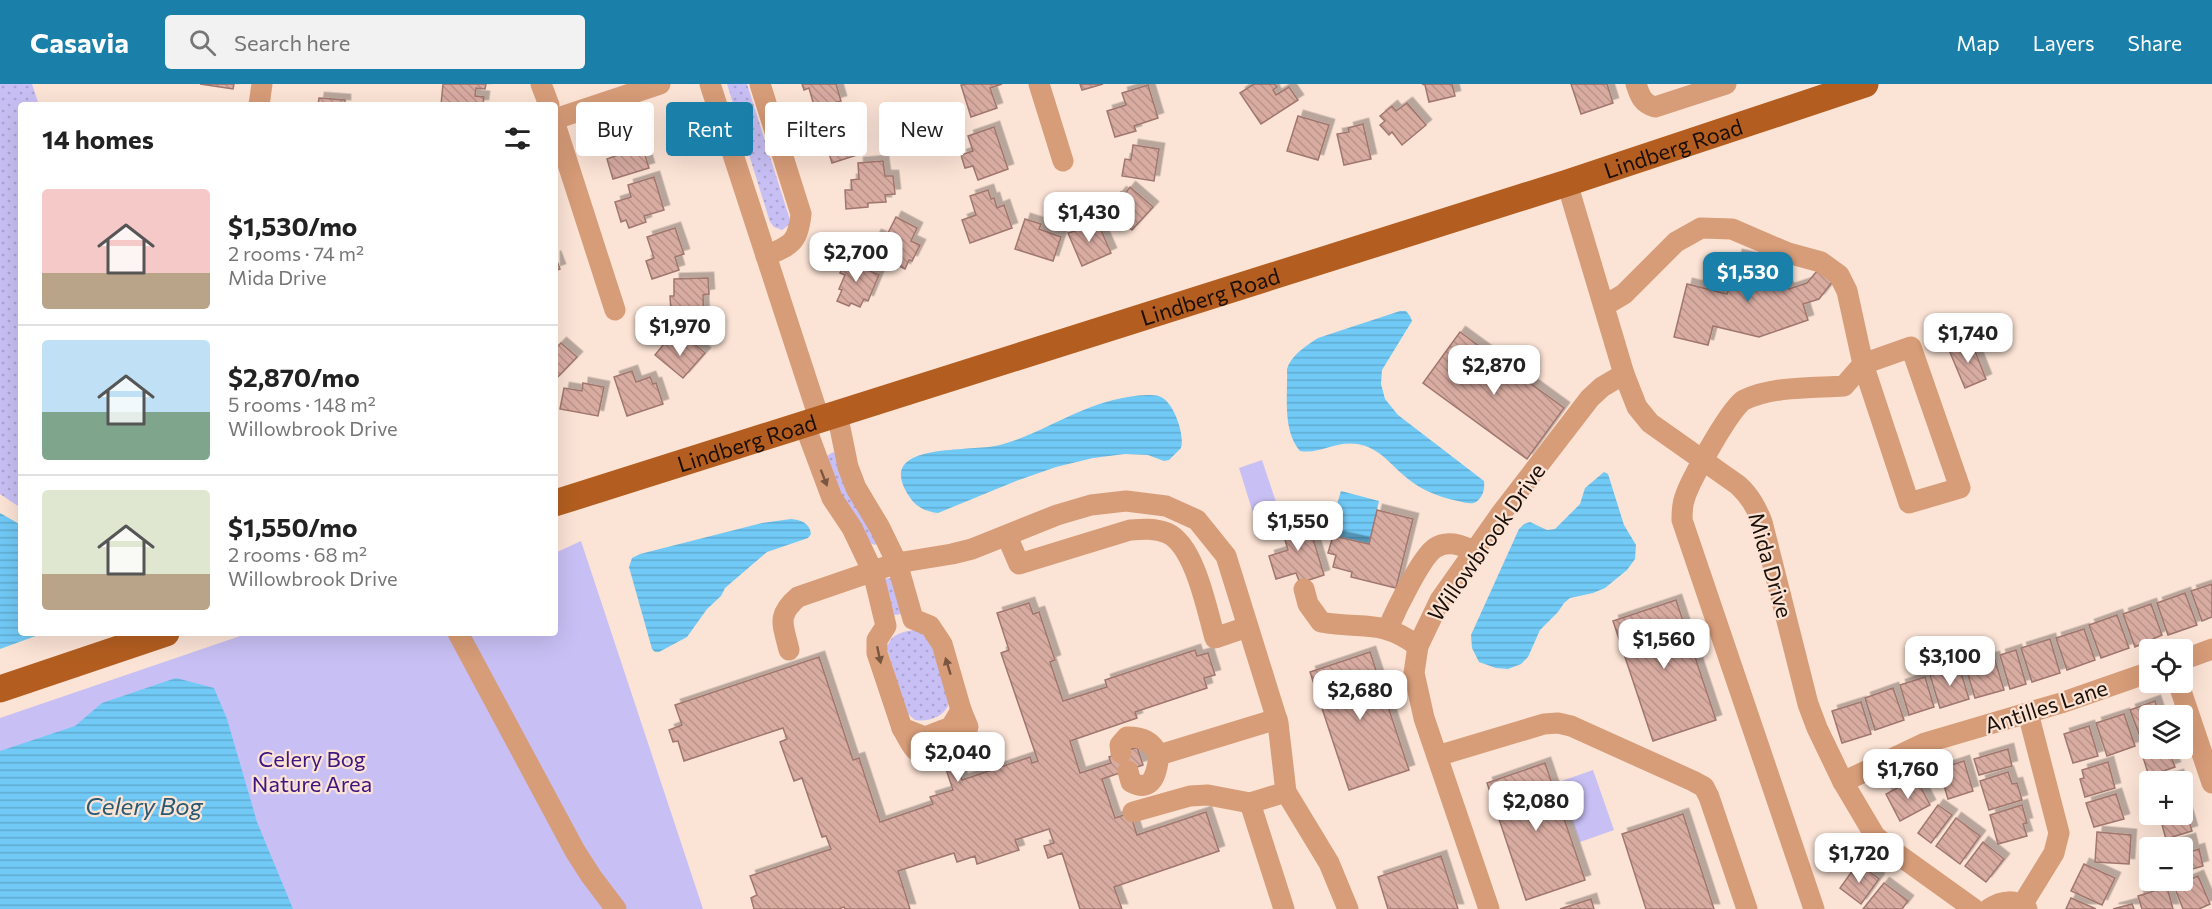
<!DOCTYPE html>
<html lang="en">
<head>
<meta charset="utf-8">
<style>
  body { margin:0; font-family:Commissioner,sans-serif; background:#f2f2f2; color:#222; height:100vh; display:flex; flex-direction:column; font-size:22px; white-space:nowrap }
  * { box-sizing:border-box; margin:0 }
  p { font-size:20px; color:#767676 }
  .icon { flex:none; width:33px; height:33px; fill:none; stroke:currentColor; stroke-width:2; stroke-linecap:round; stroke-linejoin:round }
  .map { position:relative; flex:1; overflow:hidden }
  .panel { position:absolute; left:18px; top:18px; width:540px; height:534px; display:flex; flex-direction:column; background:#fff; border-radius:6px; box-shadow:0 6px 24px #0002 }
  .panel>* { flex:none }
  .top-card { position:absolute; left:576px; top:18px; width:570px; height:54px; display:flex; gap:12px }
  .fabs { position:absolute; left:2139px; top:555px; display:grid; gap:12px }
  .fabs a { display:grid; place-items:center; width:54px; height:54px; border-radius:6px; background:#fff; box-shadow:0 6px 24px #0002; font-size:30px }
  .price { position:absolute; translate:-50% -51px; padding:0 14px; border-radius:12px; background:#fff; color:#222; font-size:20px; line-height:39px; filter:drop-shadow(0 2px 3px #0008) }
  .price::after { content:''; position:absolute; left:50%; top:36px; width:18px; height:14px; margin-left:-9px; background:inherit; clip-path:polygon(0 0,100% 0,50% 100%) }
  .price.selected { background:#1a80aa; color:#fff }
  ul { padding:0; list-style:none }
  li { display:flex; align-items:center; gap:18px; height:150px; padding:0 24px }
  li+li { border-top:2px solid #e0e0e0 }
  li span { display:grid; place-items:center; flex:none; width:168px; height:120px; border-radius:6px; color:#555 }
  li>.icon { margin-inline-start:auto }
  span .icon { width:72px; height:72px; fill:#fffc; stroke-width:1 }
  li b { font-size:26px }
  h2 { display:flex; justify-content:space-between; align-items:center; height:72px; padding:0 24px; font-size:26px }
  .chip { padding:0 21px; border-radius:6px; background:#fff; box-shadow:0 6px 24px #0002; font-size:21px; line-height:54px }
  .chip.selected { background:#1a80aa; color:#fff }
  header { display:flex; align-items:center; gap:36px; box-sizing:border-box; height:84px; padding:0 30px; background:#1a80aa; color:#fff }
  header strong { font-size:28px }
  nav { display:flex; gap:33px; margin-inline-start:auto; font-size:21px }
  .search { width:420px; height:54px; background:#f2f2f2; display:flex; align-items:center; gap:15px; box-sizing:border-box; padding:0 21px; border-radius:6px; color:#767676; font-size:22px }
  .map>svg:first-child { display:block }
  .grass { fill:url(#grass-dots) }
  .green { fill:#c8bff4 }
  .water { fill:url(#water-rules) }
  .building { fill:url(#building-back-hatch); stroke:#a0776e; stroke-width:1.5; filter:url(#shadow) }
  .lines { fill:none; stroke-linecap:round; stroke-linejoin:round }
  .minor { stroke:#d79c78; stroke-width:21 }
  .major { stroke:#b35e20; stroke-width:27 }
  .oneway { fill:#7a5640 }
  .labels { text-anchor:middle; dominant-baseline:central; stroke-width:4.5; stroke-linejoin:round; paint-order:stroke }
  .street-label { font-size:22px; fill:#1c0f07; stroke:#fbe3d5 }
  .park-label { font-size:22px; fill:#3e1681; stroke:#fbe3d5 }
  .water-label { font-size:24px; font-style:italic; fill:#2a5a72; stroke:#fbe3d5 }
</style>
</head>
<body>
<header>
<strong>Casavia</strong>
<div class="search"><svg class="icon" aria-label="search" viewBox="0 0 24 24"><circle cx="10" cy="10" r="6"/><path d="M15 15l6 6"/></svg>Search here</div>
<nav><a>Map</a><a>Layers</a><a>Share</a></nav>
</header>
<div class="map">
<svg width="2212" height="825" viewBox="0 0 2212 825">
  <defs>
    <pattern id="grass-dots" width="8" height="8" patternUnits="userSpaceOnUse" patternTransform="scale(1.5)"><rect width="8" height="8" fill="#c8bff4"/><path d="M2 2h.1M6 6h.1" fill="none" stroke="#aba3d0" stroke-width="1.8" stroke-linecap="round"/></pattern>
    <pattern id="water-rules" width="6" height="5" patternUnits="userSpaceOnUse" patternTransform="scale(1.5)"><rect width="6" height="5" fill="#71c9f6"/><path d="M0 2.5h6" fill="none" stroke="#61abd1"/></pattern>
    <pattern id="building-back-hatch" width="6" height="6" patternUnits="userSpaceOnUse" patternTransform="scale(1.5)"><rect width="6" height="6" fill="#d9aca2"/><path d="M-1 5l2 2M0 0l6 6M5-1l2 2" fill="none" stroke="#ba938a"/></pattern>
    <filter id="shadow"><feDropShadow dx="5.5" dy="-5.5" stdDeviation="0" flood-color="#0004"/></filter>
  </defs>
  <rect width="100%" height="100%" fill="#fbe3d5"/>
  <g class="grass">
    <path d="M0 0H32L39 21H21V424L0 410Z"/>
    <path d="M727 0H747L790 136 789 141 782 146 774 143 770 138Z"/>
    <path d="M833 368 836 370 878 458 875 461 870 459 844 418 827 374 828 371Z"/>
    <path d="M889 494H891L901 530 894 531 885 495Z"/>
    <path d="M914 546 920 547 930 556 949 619C945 633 928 638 915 636L907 629 887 565C889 551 901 548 914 546Z"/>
  </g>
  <g class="green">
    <path d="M1262 376 1277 421 1253 429 1239 384Z"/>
    <path d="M581 457 703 825H0V634L249 549H555V469Z"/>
    <path d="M1593 686 1614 746 1580 758 1559 698Z"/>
  </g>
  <g class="water">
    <path d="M1400 227H1406L1410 232 1412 237 1382 286 1381 300 1385 315 1398 331 1484 397C1485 405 1483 413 1476 418 1471 421 1464 418 1458 417 1437 413 1417 404 1401 389 1391 380 1381 368 1368 363 1340 352 1323 371 1300 367 1282 346 1288 311 1287 285 1291 271 1306 262 1318 254Z"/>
    <path d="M1147 311C1151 311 1157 311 1161 313 1174 319 1185 351 1181 364L1169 376 1164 377 1148 371 1125 370 1093 374 1056 383 1016 397 938 429C928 428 917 424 911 415 869 356 971 369 1000 361 1028 354 1054 338 1081 327 1103 318 1123 312 1147 311Z"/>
    <path d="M1604 388 1608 390 1624 441 1636 461 1635 475 1627 486 1605 504 1593 509 1570 514 1564 519 1558 528 1540 546 1528 573 1521 580 1508 585 1496 584 1479 578 1472 564 1471 551 1519 445 1524 440 1530 438 1547 446 1555 445 1580 420 1585 404Z"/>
    <path d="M1341 407 1379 417 1369 460 1328 450Z"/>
    <path d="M0 429 21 441V549H44L0 565Z"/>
    <path d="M791 435C801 436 810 439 811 450L808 454 767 468 725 504 721 512 707 525 687 553 659 568H655L652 565 629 483 632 474 640 470 762 439Z"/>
    <path d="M176 594 214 604 227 635 257 738 293 825H0V667L75 642 102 619Z"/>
  </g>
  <g class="building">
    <path d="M200 0H234L233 5Z"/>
    <path d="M443 0H486L485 5 476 4 475 12 484 13 483 21H441Z"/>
    <path d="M802 0H836L841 17 815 25 809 4 804 6Z"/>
    <path d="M966 0H1002L990 4 997 24 971 33 961 1Z"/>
    <path d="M1080 0H1103L1082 6Z"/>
    <path d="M1254 0H1274L1277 3 1273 6 1276 11 1289 3 1298 16 1261 40 1240 9Z"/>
    <path d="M1422 0H1452L1455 12 1429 18 1425 1Z"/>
    <path d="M1571 0H1607L1613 19 1581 30Z"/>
    <path d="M1148 1 1158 34 1134 42 1136 47 1115 53 1107 27 1126 21 1122 9Z"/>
    <path d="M319 14 345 16V21H318Z"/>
    <path d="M1407 19 1426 41 1402 61 1392 48 1389 51 1380 41 1385 37 1380 32 1392 22 1396 27Z"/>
    <path d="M846 32 857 71 832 79 825 56 820 58 815 41Z"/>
    <path d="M1298 32 1329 41 1318 76 1287 67Z"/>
    <path d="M1363 40 1371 75 1344 81 1337 50 1349 48 1348 44Z"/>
    <path d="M636 43 649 84 613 95 607 75 618 71 614 56 622 53 621 48Z"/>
    <path d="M994 43 1008 85 978 96 973 82 965 84 961 71 973 67 968 52Z"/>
    <path d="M1133 61 1159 65 1154 97 1122 92 1125 75 1131 76Z"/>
    <path d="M883 77 885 92H893L895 110 885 111 886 118 868 119V123L846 125 845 106H852L851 96 859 95 858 79Z"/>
    <path d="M654 93 664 126 644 132 646 138 629 144 626 136 621 138 615 118 631 113 628 101Z"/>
    <path d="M1130 103 1153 123 1132 146 1107 125 1121 108 1124 111Z"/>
    <path d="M988 106 991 115 994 114 997 124 1004 121 1012 144 970 159 962 136 976 131 970 112Z"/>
    <path d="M896 133 917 144 911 157 920 161 912 177 909 176 905 185 868 166 876 151 885 155Z"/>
    <path d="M1025 135 1041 140 1039 145 1061 153 1053 177 1015 165Z"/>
    <path d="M1097 137 1111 169 1082 182 1068 149 1075 147 1073 143 1081 139 1083 142Z"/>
    <path d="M675 144 684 170 675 173 679 186 652 195 646 177 654 174 647 153Z"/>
    <path d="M848 171 865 178 863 184 879 191 868 217 864 215 860 223 851 219 849 222 837 217 842 206 839 205 845 191 840 189Z"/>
    <path d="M1737 171 1759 176 1789 205 1807 199 1822 181 1836 193 1819 215 1803 220 1808 236 1759 253 1713 242 1708 261 1674 253 1687 200 1727 210Z"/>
    <path d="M555 172 560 185 555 187Z"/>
    <path d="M708 194 709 210 703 211 704 239 678 240V227L671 228 670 212H674V195Z"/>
    <path d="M1460 248 1564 324 1527 375 1423 299Z"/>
    <path d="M668 255 679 265 688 255 705 269 683 294 655 271Z"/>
    <path d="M1971 257 1986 295 1965 304 1949 266Z"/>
    <path d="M561 259 577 273 555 296V265Z"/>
    <path d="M632 287 636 298 650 293 653 300 656 299 663 320 627 332 614 293Z"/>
    <path d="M583 299 604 303 598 332 560 325 564 304 582 307Z"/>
    <path d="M1377 426 1413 435 1396 504 1351 493 1352 488 1333 483 1336 471 1328 469 1333 452 1369 460Z"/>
    <path d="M1306 431 1324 491 1300 499 1296 489 1276 495 1269 472 1288 466 1280 439Z"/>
    <path d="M2212 500V533L2202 537 2191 507Z"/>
    <path d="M2185 509 2197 541 2168 551 2157 519Z"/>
    <path d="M1676 516 1716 636 1653 657 1613 537Z"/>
    <path d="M1029 519 1033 530 1039 528 1055 576 1050 578 1063 617 1107 603 1105 596 1195 566 1197 572 1208 569 1215 591 1204 594 1207 604 1135 628 1137 634 1070 657 1080 689 1111 679 1109 673 1137 663 1143 681 1102 695 1115 734 1130 729 1137 751 1206 728 1219 767 1114 803 1122 825H1080L1062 769 1048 774 1044 762 1054 759 1049 745 1015 756 1019 766 977 780 975 772 957 778 954 769 898 787 910 825H845L844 823 839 825H754L751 814 757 811 750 792 831 765 826 752 822 753 802 694 794 697 780 658 787 655 783 644 684 677 678 657 673 658 669 646 682 641 675 621 819 573 853 676 859 674 880 738 933 720 930 713 953 706 945 682 940 684 930 656 953 648 964 679 957 681 962 696 1030 673 1032 679 1038 677 1001 569 1009 566 997 529Z"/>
    <path d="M2151 520 2162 551 2135 563 2123 530Z"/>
    <path d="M2117 531 2129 564 2101 574 2089 541Z"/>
    <path d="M2084 545 2095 576 2067 586 2056 554Z"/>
    <path d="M2050 555 2060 589 2032 598 2021 564Z"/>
    <path d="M2016 566 2026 600 2010 605 2000 571Z"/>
    <path d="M1370 568 1409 686 1349 706 1310 588Z"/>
    <path d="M1994 573 2004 606 1975 614 1965 581Z"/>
    <path d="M1959 582 1969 615 1940 624 1930 591Z"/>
    <path d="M1925 593 1934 623 1909 631 1900 601Z"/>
    <path d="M1893 604 1904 636 1875 646 1865 614Z"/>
    <path d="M2155 617 2160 632H2150V652L2141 655 2130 626Z"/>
    <path d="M1861 618 1871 650 1842 659 1832 627Z"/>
    <path d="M2124 630 2135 662 2107 672 2096 639Z"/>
    <path d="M2089 642 2098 672 2073 679 2064 650Z"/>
    <path d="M2150 664H2168L2175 683 2149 692 2141 667Z"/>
    <path d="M2008 665 2012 682 1979 691 1974 675Z"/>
    <path d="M1964 677 1973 707 1948 715 1939 685Z"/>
    <path d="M2108 678 2115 704 2085 713 2080 695 2084 694 2082 686Z"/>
    <path d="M1545 679 1585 796 1526 816 1487 699Z"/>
    <path d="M2008 688 2012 700 2017 699 2022 716 1989 726 1980 697Z"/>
    <path d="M2178 691 2180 698H2156Z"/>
    <path d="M1916 694 1930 721 1900 737 1886 710Z"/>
    <path d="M2116 710 2124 735 2094 743 2086 719Z"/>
    <path d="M1938 721 1952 731 1931 759 1918 749Z"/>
    <path d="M2022 721 2027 739 2023 740 2027 752 1998 760 1990 731Z"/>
    <path d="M2185 723 2192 747 2166 755 2159 730H2182V724Z"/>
    <path d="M1683 730 1714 825H1646L1622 750Z"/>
    <path d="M1956 734 1980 752 1960 780 1936 762Z"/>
    <path d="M2097 748 2131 751 2129 780 2095 778Z"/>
    <path d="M2190 755 2193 767 2199 765 2203 782 2182 788V764L2162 763Z"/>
    <path d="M1983 758 2004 775 1986 798 1965 782Z"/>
    <path d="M1441 772 1458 825H1388L1378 793Z"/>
    <path d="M1858 779 1879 795 1861 820 1840 804Z"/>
    <path d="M2084 780 2115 794 2102 821 2071 807Z"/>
    <path d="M2198 792 2210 820 2199 825H2183L2174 802Z"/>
    <path d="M1884 799 1908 817 1902 825H1863Z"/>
    <path d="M2167 803 2173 825H2142L2138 812Z"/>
    <path d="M2071 814 2096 825H2066Z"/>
    <path d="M1591 815 1594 825H1560Z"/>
    <path d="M2132 820 2134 825H2113Z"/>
  </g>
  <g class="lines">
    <g class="minor">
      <path d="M541 0 549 21"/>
      <path d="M710 0 819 334"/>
      <path d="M760 0 801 130C798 159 791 161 766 172"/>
      <path d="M1039 0 1063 77"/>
      <path d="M1636 0C1640 12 1642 19 1655 23L1726 0"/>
      <path d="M259 21 262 0"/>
      <path d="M555 35 660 0"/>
      <path d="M555 40 615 226"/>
      <path d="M1567 99 1624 290 1637 323 1650 339 1738 401C1750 412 1756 423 1762 438L1808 620 1817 644 1843 698 1875 752 1889 764 1974 825"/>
      <path d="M1604 222 1624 210 1676 158 1701 144 1732 145 1788 169 1821 178 1839 191 1847 207 1863 280 1844 302C1811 304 1774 302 1744 316 1732 321 1690 397 1685 413 1682 420 1682 428 1682 436L1814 825"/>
      <path d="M1911 263 1960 404 1909 419 1863 280Z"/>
      <path d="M804 339 832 414 852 444 873 488 886 542 877 556V569L902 644 925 653 951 643 961 626 942 560 930 542 913 535 897 479 880 444 856 404 848 383 837 329"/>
      <path d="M1007 452 1019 480 1130 446C1143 445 1155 444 1167 449 1195 461 1207 527 1215 554L1247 543"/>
      <path d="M1304 505 1308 520 1321 538C1363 546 1380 534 1418 562"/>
      <path d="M1388 544C1395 528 1421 473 1435 464 1448 455 1462 462 1475 467"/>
      <path d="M458 549 575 767 591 792 616 825"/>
      <path d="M789 566C783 540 776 532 798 513L897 479 952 470 972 465 1057 431 1091 421 1126 417 1166 422 1197 436 1226 472 1278 639 1286 708 1329 779 1348 825"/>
      <path d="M2182 576 2212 565"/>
      <path d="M2178 598 2212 699"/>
      <path d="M902 644C914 664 912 670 936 673"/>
      <path d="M959 665 968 643 961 626"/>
      <path d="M1121 669 1120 661 1127 653C1143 653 1151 657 1159 671"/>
      <path d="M1437 672 1544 640 1558 639 1571 642 1693 697 1704 703 1709 713 1747 825"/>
      <path d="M1128 687 1131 698C1153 710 1157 688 1159 671L1277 635"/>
      <path d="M1843 698 1925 659 2061 619 2150 588"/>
      <path d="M1250 719 1284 825"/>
      <path d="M1133 728 1190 712 1208 711 1250 719 1286 708"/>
      <path d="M2022 821 2054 769 2059 749 2028 629"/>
      <path d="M1489 825 1424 634 1414 589 1418 562 1440 516 1500 431 1590 314 1602 303 1624 290"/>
      <path d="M1989 825C2002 816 2015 815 2027 825"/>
    </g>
    <g class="major">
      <path id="s1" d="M555 419 1567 99 1865 0"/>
      <path d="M0 605 166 549"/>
    </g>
  </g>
  <defs><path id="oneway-solid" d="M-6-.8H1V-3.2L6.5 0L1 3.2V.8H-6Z" transform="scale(1.5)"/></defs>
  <g class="oneway">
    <use href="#oneway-solid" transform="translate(824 394) rotate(69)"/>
    <use href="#oneway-solid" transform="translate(879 571) rotate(78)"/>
    <use href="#oneway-solid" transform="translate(948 582) rotate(-107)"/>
  </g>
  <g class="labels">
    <g class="street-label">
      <text stroke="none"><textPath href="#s1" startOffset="1173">Lindberg Road</textPath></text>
      <text stroke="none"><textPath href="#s1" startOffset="687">Lindberg Road</textPath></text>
      <text stroke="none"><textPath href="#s1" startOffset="201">Lindberg Road</textPath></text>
      <text transform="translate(1486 458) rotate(-55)">Willowbrook Drive</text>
      <text transform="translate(1771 481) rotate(74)">Mida Drive</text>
      <text transform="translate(2046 622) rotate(-18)">Antilles Lane</text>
    </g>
    <g class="park-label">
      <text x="312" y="674">Celery Bog<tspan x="312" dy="25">Nature Area</tspan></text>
    </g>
    <g class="water-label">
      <text x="144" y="721">Celery Bog</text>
    </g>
  </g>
</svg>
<div class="fabs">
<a><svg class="icon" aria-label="locate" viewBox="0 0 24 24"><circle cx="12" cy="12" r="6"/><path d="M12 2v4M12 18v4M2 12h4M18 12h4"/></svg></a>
<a><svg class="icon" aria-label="layers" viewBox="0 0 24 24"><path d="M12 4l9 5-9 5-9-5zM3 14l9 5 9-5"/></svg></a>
<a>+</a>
<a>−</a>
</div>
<b class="price" style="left:1089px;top:159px">$1,430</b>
<b class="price" style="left:856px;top:199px">$2,700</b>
<b class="price selected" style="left:1748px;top:219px">$1,530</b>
<b class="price" style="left:680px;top:273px">$1,970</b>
<b class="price" style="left:1968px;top:280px">$1,740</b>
<b class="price" style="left:1494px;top:312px">$2,870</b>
<b class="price" style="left:1298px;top:468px">$1,550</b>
<b class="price" style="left:1664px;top:586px">$1,560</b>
<b class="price" style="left:1950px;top:603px">$3,100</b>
<b class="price" style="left:1360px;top:637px">$2,680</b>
<b class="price" style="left:958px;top:699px">$2,040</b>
<b class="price" style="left:1908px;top:716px">$1,760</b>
<b class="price" style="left:1536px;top:748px">$2,080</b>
<b class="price" style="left:1859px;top:800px">$1,720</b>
<div class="top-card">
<a class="chip">Buy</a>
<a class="chip selected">Rent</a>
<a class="chip">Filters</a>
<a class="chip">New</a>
</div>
<section class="panel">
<h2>14 homes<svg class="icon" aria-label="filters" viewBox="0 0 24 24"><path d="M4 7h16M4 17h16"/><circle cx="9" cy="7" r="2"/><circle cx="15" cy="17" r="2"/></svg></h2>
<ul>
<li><span style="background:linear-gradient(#f6c9c9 70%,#b9a48a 0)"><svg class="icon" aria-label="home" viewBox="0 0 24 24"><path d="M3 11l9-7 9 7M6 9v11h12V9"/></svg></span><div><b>$1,530/mo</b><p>2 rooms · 74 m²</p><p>Mida Drive</p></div></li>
<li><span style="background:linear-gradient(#bfe0f5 60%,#7fa58c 0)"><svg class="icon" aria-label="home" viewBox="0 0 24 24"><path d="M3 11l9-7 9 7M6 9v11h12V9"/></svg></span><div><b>$2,870/mo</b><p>5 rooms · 148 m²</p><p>Willowbrook Drive</p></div></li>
<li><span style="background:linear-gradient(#dfe7d0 70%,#b9a48a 0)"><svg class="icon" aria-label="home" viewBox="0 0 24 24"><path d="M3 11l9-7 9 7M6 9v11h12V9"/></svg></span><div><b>$1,550/mo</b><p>2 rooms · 68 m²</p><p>Willowbrook Drive</p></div></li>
</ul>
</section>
</div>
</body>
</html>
